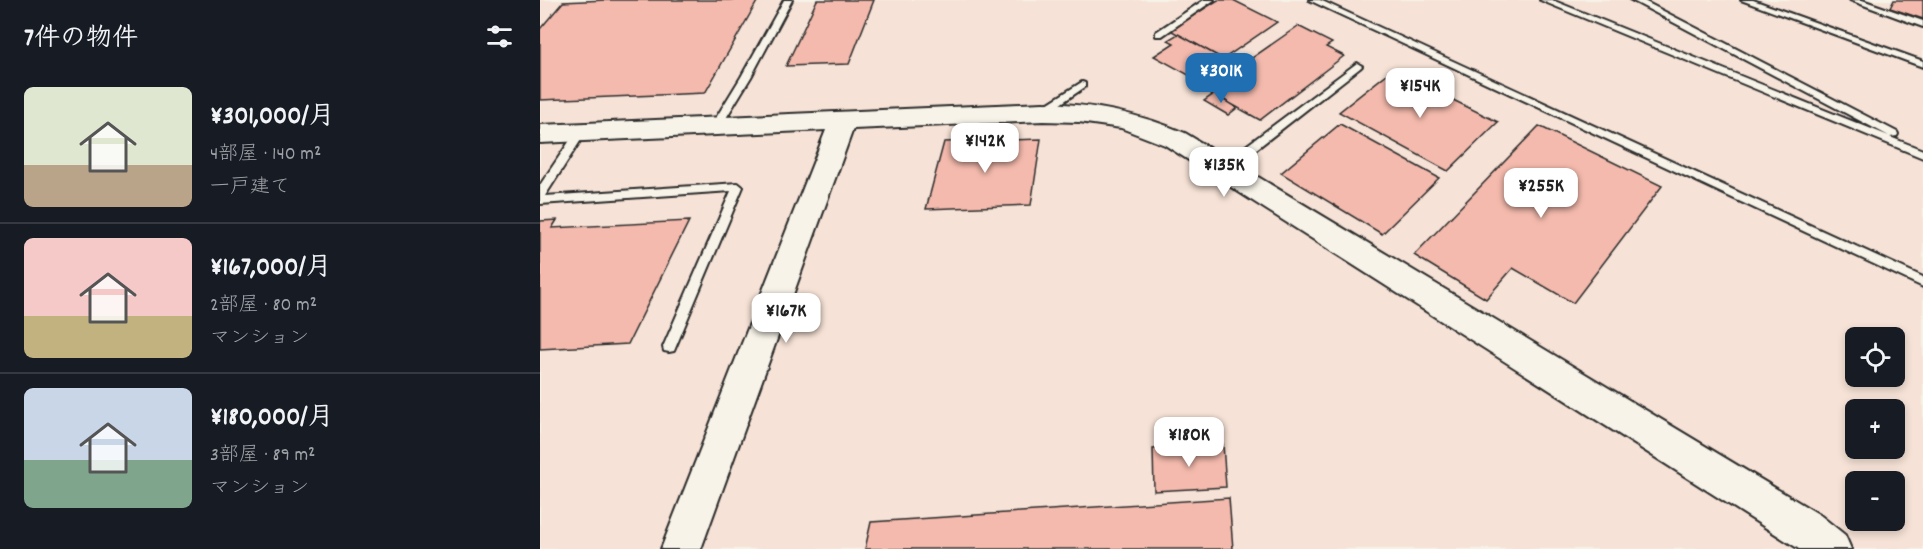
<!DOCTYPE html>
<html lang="ja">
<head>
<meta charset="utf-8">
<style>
  body { margin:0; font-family:Dekko,"Klee One",sans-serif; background:#20242c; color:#f1f3f6; height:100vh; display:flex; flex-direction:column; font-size:22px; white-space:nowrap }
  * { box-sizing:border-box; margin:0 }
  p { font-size:20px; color:#9ea1a6 }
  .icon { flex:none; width:33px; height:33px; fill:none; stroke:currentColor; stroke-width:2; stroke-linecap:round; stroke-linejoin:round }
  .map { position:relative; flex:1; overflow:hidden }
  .panel { display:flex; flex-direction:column; background:#171b24; width:540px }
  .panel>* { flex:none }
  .tools { position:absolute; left:1305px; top:327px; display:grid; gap:12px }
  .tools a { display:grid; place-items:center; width:60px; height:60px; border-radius:9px; background:#171b24; box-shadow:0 3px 9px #0003; font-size:30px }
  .price { position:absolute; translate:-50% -51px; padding:0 14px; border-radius:12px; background:#fff; color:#222; font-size:20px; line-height:39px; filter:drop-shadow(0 2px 3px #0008) }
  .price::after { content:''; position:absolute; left:50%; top:36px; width:18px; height:14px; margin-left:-9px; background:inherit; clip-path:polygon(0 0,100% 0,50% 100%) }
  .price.active { background:#1f6fb2; color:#fff }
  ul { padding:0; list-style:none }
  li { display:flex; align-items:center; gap:18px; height:150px; padding:0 24px }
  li+li { border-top:2px solid #363941 }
  li span { display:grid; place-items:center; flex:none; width:168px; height:120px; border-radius:9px; color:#555 }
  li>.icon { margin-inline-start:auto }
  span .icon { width:72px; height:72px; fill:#fffc; stroke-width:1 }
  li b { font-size:26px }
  h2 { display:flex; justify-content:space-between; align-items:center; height:72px; padding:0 24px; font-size:26px }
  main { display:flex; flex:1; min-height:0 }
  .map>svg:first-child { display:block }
  .built { fill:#f6e2d6; fill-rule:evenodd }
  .building { fill:#f4baad; stroke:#2b2b2b; stroke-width:1.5 }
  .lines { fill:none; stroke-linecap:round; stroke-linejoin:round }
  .service-casing { stroke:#2b2b2b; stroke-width:4 }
  .tertiary-casing { stroke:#2b2b2b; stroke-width:4 }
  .service { fill:#f7f3e8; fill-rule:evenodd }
  .tertiary { fill:#f7f3e8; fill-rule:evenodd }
</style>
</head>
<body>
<main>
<section class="panel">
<h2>7件の物件<svg class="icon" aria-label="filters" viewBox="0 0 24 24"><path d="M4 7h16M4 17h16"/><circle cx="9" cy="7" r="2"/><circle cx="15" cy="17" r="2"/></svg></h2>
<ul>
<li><span style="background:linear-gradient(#dfe7d0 65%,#b9a48a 0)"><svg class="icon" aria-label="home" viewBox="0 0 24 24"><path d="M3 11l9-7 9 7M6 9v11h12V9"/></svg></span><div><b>¥301,000/月</b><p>4部屋 · 140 m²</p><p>一戸建て</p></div></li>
<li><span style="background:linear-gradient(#f6c9c9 65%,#c2b280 0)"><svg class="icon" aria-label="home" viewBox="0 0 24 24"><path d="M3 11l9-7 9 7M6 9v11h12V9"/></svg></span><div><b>¥167,000/月</b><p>2部屋 · 80 m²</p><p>マンション</p></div></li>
<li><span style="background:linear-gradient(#c9d6e8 60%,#7fa58c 0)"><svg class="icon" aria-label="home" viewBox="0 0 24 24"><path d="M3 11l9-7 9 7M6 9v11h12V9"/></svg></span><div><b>¥180,000/月</b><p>3部屋 · 89 m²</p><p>マンション</p></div></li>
</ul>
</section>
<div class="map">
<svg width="1383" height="549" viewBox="0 0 1383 549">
  <rect width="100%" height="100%" fill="#f7f3e8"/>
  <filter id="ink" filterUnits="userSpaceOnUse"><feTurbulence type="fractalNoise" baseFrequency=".0167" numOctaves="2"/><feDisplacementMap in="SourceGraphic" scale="12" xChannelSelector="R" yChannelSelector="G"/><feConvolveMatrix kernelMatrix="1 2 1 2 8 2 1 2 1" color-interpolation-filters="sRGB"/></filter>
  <g filter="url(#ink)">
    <path class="built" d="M0 0H1383V549H0ZM1316 338H1354V376H1316ZM1316 410H1354V448H1316ZM1316 482H1354V520H1316Z"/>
    <g class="building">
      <path d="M66 0H218L165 93 0 100V29L23 2Z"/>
      <path d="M277 0H334L309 64 246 66Z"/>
      <path d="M678 0H693L737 22 683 59 630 30Z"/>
      <path d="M1354 0H1383V19L1350 8Z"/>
      <path d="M758 26 792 43 786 47 804 56 720 120 666 90Z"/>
      <path d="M638 34 683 59 654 78 614 56 634 43 628 40Z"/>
      <path d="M852 70 958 122 908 171 799 112Z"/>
      <path d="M674 94 697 108 688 115 664 101Z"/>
      <path d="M800 124 899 178 842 234 741 173Z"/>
      <path d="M999 126 1122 186 1033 303 973 268 946 299 874 255Z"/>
      <path d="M501 139 491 205 386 209 404 142Z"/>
      <path d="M17 220 12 228 149 221 88 344 0 349V221Z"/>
      <path d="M683 444 686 487 614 491 613 449Z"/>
      <path d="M689 498 693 549H325L331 522Z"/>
    </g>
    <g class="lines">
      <g class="service-casing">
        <g id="service">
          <path d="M244 0H252L211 77 180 128H172L171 126 201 77Z"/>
          <path d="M664 0H674L622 36H616V32Z"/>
          <path d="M769 0H780L1383 277V287Z"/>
          <path d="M1000 0H1012L1349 136 1091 0H1102L1357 132 1358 134 1357 136 1350 137 1383 150V158Z"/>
          <path d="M1201 0H1213L1383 61V67Z"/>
          <path d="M1310 0H1322L1383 21V27Z"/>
          <path d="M817 63 822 66 820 68 687 172H679L678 169 679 166Z"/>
          <path d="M542 82 545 83V87L507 113H499V109Z"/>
          <path d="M41 129 46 132 5 196 198 183 203 187 134 351 129 352 124 351 123 347 191 191 0 204V185L37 130Z"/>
        </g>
      </g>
      <g class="tertiary-casing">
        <path id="tertiary" d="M503 103C553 104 598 113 645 133L1280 515 1305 535 1311 549H1259L625 145 581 128 539 122 503 121 313 129 161 549H121L286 130 0 143V125Z"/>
      </g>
      <use href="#service" class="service"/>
      <use href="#tertiary" class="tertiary"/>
    </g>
  </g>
</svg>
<div class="tools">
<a><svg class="icon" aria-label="locate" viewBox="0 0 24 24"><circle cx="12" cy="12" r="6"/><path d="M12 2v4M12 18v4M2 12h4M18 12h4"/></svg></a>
<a>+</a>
<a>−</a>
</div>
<b class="price active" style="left:681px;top:104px">¥301K</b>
<b class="price" style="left:880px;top:119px">¥154K</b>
<b class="price" style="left:445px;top:174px">¥142K</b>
<b class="price" style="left:684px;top:198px">¥135K</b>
<b class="price" style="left:1001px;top:219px">¥255K</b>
<b class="price" style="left:246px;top:344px">¥167K</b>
<b class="price" style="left:649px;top:468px">¥180K</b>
</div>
</main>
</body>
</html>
